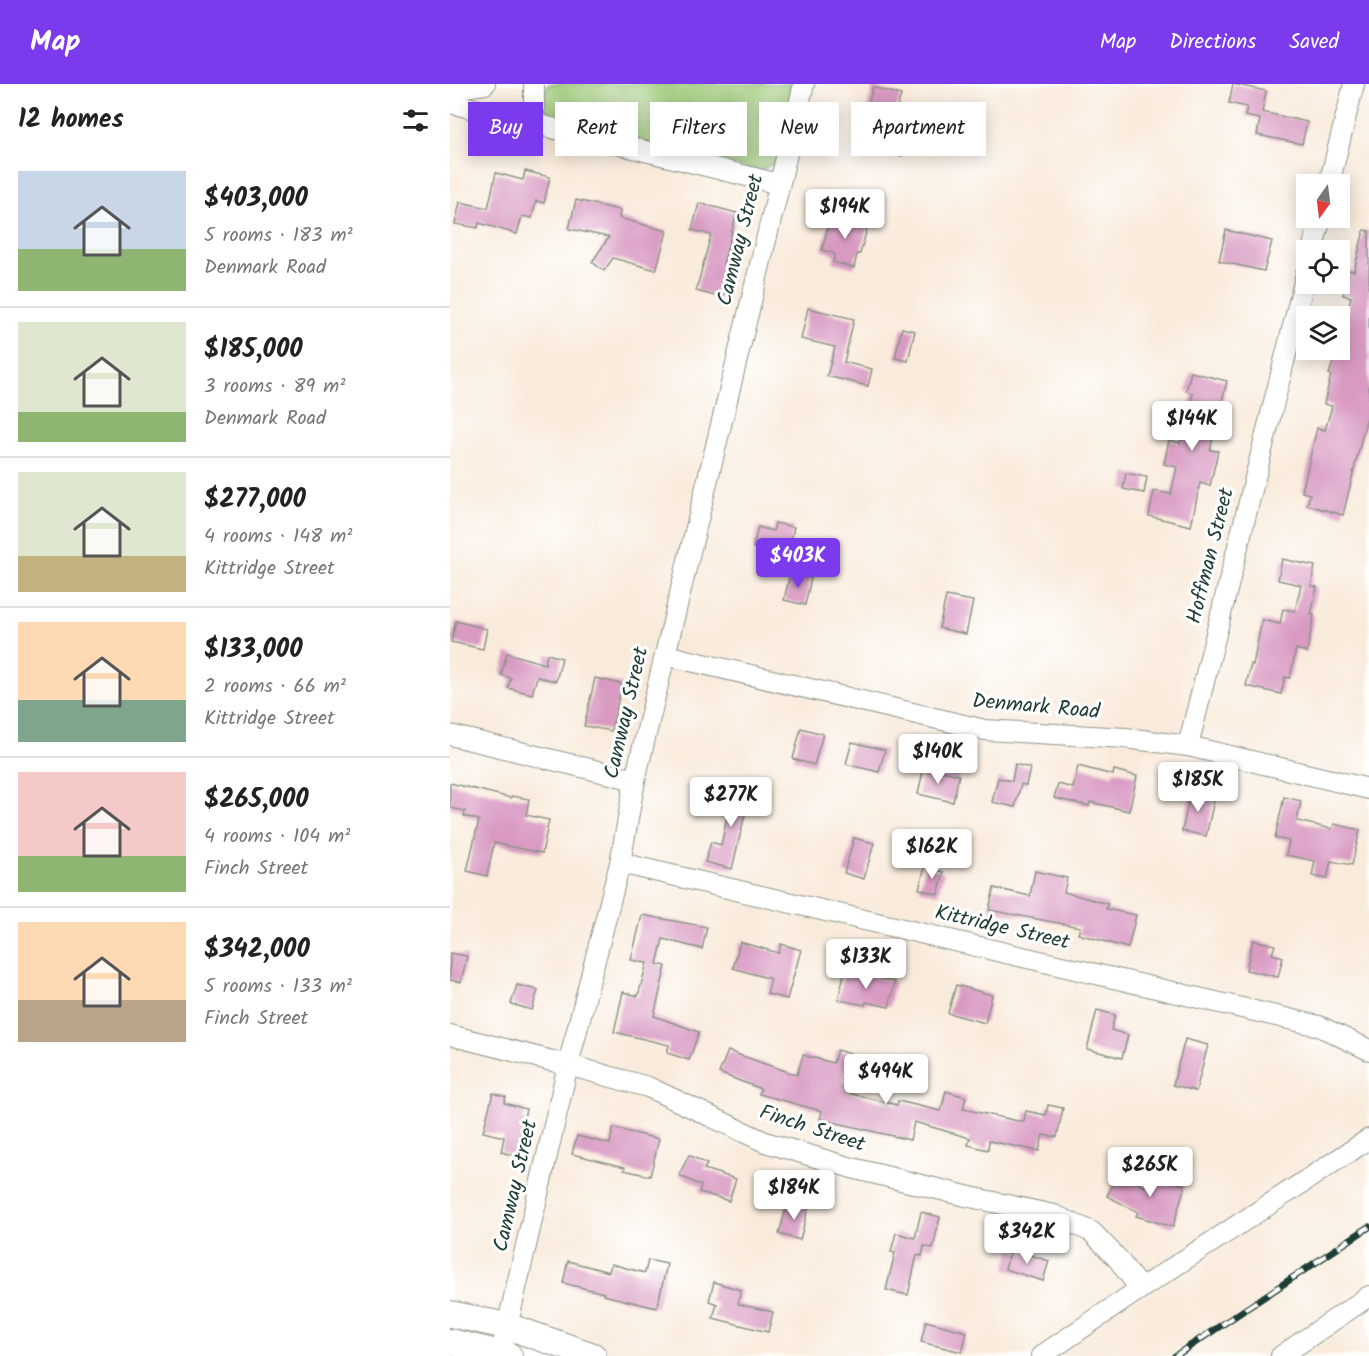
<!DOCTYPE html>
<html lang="en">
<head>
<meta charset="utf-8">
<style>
  body { margin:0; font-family:Kalam,sans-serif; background:#f2f2f2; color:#222; height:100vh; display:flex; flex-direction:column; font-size:22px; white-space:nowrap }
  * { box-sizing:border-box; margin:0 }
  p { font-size:20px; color:#767676 }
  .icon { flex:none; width:33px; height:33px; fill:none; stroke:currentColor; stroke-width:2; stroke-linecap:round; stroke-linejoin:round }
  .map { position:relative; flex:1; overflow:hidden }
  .side { display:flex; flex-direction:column; background:#fff; width:450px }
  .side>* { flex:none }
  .top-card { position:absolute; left:18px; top:18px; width:570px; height:54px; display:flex; gap:12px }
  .needle { width:39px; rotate:194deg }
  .controls { position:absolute; left:846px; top:90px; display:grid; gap:12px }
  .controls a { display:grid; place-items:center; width:54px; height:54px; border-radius:0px; background:#fff; box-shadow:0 3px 15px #0003; font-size:30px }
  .price { position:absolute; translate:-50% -51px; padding:0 14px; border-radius:6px; background:#fff; color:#222; font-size:20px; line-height:39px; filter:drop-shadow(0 2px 3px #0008) }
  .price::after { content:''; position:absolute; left:50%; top:36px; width:18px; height:14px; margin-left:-9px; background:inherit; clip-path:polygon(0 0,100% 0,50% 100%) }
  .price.selected { background:#7c3aed; color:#fff }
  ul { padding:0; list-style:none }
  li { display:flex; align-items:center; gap:18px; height:150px; padding:0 18px }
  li+li { border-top:2px solid #e0e0e0 }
  li span { display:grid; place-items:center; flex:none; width:168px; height:120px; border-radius:0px; color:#555 }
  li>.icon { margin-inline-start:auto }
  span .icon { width:72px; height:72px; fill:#fffc; stroke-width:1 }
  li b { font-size:26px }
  h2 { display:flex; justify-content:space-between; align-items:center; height:72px; padding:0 18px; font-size:26px }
  .chip { padding:0 21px; border-radius:0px; background:#fff; box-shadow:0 3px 15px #0003; font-size:21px; line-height:54px }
  .chip.selected { background:#7c3aed; color:#fff }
  header { display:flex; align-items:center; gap:36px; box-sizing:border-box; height:84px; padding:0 30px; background:#7c3aed; color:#fff }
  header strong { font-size:28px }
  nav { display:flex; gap:33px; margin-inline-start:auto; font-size:21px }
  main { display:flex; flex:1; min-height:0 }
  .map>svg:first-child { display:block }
  .green { fill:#9bc774; stroke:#5d8254; stroke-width:1.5 }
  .building { fill:#d99ac2 }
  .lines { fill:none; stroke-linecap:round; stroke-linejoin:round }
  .minor-casing { stroke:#8c9488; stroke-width:22 }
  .major-casing { stroke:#8c9488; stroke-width:28 }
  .minor { stroke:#fff; stroke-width:20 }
  .major { stroke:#fff; stroke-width:26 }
  .rail-casing { stroke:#1f3d34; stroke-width:7 }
  .rail { stroke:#fff; stroke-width:4.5; stroke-dasharray:14; stroke-linecap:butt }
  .labels { text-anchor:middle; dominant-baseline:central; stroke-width:6; stroke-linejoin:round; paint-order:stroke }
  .street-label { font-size:21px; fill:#1f3d34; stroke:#fff }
</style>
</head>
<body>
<header>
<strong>Map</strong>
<nav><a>Map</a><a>Directions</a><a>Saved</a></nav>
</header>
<main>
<section class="side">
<h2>12 homes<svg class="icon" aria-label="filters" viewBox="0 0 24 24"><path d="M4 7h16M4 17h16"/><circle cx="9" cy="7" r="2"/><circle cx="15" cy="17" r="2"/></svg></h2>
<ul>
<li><span style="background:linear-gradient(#c9d6e8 65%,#8fb573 0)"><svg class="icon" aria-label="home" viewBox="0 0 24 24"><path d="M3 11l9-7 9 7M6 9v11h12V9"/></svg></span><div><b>$403,000</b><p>5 rooms · 183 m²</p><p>Denmark Road</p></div></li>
<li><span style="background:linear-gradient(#dfe7d0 75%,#8fb573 0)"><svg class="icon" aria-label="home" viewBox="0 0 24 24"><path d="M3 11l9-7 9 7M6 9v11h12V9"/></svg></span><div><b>$185,000</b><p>3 rooms · 89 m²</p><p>Denmark Road</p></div></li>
<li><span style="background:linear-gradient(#dfe7d0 70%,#c2b280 0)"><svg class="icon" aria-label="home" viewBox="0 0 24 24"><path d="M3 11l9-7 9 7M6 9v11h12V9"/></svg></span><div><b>$277,000</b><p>4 rooms · 148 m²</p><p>Kittridge Street</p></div></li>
<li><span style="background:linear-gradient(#ffd9b3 65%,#7fa58c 0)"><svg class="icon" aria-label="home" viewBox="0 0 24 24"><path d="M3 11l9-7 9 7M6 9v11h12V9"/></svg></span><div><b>$133,000</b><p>2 rooms · 66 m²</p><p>Kittridge Street</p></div></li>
<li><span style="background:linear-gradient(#f6c9c9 70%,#8fb573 0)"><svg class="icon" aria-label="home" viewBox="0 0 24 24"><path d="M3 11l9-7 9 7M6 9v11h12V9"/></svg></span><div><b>$265,000</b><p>4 rooms · 104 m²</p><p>Finch Street</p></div></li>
<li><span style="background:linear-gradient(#ffd9b3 65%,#b9a48a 0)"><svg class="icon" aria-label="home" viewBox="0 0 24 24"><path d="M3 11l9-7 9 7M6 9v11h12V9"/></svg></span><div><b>$342,000</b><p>5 rooms · 133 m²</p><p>Finch Street</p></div></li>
</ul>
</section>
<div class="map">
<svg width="919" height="1272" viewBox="0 0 919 1272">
  <rect width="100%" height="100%" fill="#fff"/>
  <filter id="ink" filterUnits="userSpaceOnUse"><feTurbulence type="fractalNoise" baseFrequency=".0167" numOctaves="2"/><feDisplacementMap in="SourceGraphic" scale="12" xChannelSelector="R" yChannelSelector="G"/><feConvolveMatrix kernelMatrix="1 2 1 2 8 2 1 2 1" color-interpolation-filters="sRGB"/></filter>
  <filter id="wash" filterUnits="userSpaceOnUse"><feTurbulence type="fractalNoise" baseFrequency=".008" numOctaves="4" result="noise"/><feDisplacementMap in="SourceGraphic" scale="24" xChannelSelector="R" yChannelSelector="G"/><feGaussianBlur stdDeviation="1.35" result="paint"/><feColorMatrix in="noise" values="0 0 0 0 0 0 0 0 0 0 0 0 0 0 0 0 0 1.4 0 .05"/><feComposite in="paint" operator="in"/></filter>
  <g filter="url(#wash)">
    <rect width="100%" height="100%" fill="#f9ebdb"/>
    <path class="green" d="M99 0H346L327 77 310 87 101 38 90 25 93 9Z"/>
    <g id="blocks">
      <g class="building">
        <path d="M783 0 816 7 812 28 857 38 852 60 807 51 810 35 795 32 797 23 779 19Z"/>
        <path d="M423 3 451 11 441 44 458 49 452 72 433 66 438 49 412 42Z"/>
        <path d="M75 87 100 93 94 119 86 117 82 134 72 132 67 150 29 139 28 144 5 140 10 118 38 124 46 89 73 96Z"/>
        <path d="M126 116 170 126 169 134 217 147 206 186 163 174 154 187 142 178 159 153 119 145Z"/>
        <path d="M249 119 287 129 273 180 277 181 274 192 279 193 273 214 246 207 261 151 242 146Z"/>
        <path d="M381 131 418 141 410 170H407L404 184 383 178 385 170 372 166Z"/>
        <path d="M776 146 822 157 814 187 769 177Z"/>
        <path d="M914 146 919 147V325L893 431 857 421 860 410 852 408 867 344 875 346 882 322 874 320 881 291 879 290 887 266H890V255L901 213 893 211 899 186 904 187Z"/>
        <path d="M358 224 404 235 394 278 422 285 418 302 377 292 385 263 351 255Z"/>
        <path d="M452 244 465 247 458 277 445 274Z"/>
        <path d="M741 288 777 297 760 366 768 367 760 402 750 399 741 442 699 432 704 407 721 410 727 383 714 380 719 356 730 359 743 309 736 307Z"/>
        <path d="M676 389 697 393 694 409 673 405Z"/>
        <path d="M325 439 344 443 334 485 308 479 311 466 303 464 308 443 323 447Z"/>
        <path d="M832 475 865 482 861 502 867 503 861 531H864L857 568 846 565 840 594 835 593 831 610 796 602 801 580 803 581 812 536 830 540 833 525 845 527 851 501 828 496Z"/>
        <path d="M340 490 361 494 355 521 334 516Z"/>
        <path d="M496 512 523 517 516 550 489 544Z"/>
        <path d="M6 537 37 545 33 565 1 558Z"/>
        <path d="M57 569 95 580 97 570 112 574 106 597 87 593 82 610 58 604 61 594 51 591Z"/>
        <path d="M145 594 172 600 161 647 134 642Z"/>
        <path d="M351 644 373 650 364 681 343 675Z"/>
        <path d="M402 658 435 666 429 688 396 680Z"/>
        <path d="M565 680 580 684 576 701 571 700 565 723 542 718 548 694 562 697Z"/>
        <path d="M628 682 663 691 664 686 687 692 679 727 640 718 639 722 604 714 608 700 623 704Z"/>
        <path d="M474 683 509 691 503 718 468 710Z"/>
        <path d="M285 697 302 701 282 785 255 778 261 758 271 761Z"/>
        <path d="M0 699 61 714 62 712 79 715 76 731 99 736 92 769 44 759 37 792 17 787 29 736 14 732 15 727 0 724Z"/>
        <path d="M741 706 765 712 756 752 732 747Z"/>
        <path d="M834 713 851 717 847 737 882 745 884 740 910 746 902 781 881 777 877 795 862 792 865 777 836 771 839 757 825 754Z"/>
        <path d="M404 754 424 759 414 795 394 789Z"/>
        <path d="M475 783 494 788 488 810 469 805Z"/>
        <path d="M585 787 617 794 614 808 658 820 656 825 686 831 678 864 628 850 630 843 539 826 544 804 580 812Z"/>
        <path d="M192 831 257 843 252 865 213 855 207 880 216 882 204 932 249 948 239 976 217 969 219 961 164 948 173 908 188 912 197 879 181 876Z"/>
        <path d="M803 856 825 861 822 870 833 873 828 893 796 886Z"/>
        <path d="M290 858 329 869 331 860 351 866 337 915 317 910 321 895 283 884Z"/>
        <path d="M0 869 17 872 11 898 0 896Z"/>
        <path d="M395 886 445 898 439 923 416 918 415 921 388 916Z"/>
        <path d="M67 901 88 906 82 926 61 920Z"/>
        <path d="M506 901 542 911 535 939 498 929Z"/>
        <path d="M647 926 665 931 661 946 678 951 672 974 637 965Z"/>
        <path d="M735 955 758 961 746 1007 723 1001Z"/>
        <path d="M387 966 400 970 392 996 401 999 398 1009 447 1021 448 1017 491 1027 496 1007 516 1013 513 1025 568 1037H574L576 1027 596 1031 598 1021 613 1024 607 1053 593 1051 589 1067 539 1057 538 1066 518 1061 520 1054 464 1038 460 1056 370 1035 372 1027 309 1010 311 1005 269 989 278 967 347 991 353 971 383 979Z"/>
        <path d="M43 1009 56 1013 54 1019 76 1025 73 1038 78 1040 69 1073 51 1068 54 1053 33 1048Z"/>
        <path d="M163 1044 209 1055 200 1092 174 1086 175 1083 122 1070 127 1052 160 1060Z"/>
        <path d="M239 1071 257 1080 254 1085 286 1095 279 1117 249 1108 251 1102 229 1091Z"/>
        <path d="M669 1089 695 1103 698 1091 735 1101 723 1143 686 1132 688 1128 657 1112Z"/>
        <path d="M338 1118 358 1124 350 1156 329 1150Z"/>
        <path d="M471 1128 490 1133 483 1164 474 1162 472 1172 467 1171 458 1211 436 1206 445 1169 441 1168 446 1149 465 1154Z"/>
        <path d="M561 1165 599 1177 593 1197 555 1185Z"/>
        <path d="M198 1176 217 1180 207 1224 153 1211 154 1209 113 1199 118 1177 159 1188 161 1180 195 1189Z"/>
        <path d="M264 1198 291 1206 288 1220 323 1228 318 1248 263 1234 267 1220 259 1217Z"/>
        <path d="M476 1237 517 1248 512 1268 471 1258Z"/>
      </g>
    </g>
  </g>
  <g filter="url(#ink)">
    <use href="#blocks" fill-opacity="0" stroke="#8c9488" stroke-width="1.5"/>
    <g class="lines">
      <g class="minor-casing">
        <g id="minor">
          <path d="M84 0V40"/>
          <path d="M0 5 35 0"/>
          <path d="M0 19 329 100"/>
          <path d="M879 100 904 0"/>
          <path d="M862 166 871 134"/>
          <path d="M215 571 535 646 676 654 738 662 919 705"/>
          <path d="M0 651 185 696"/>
          <path d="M738 662 856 190"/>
          <path d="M170 779 869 942 919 966"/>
          <path d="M0 951 118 981 198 1003 315 1058 402 1084 520 1113 604 1131 642 1148 668 1175 690 1205"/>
          <path d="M51 1269 118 981 170 779 185 696 215 571 354 0"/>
          <path d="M591 1272 690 1205 919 1055"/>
          <path d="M831 1272 919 1212"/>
        </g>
      </g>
      <g class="major-casing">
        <g id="major">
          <path d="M0 1230 57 1242 143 1272"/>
          <path d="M0 1258 59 1272"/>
        </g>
      </g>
      <use href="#minor" class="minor"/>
      <use href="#major" class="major"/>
      <g class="rail-casing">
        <path id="rail" d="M725 1272 919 1143"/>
      </g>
      <use href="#rail" class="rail"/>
    </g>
  </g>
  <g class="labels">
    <g class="street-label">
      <text transform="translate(291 156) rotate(-76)">Camway Street</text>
      <text transform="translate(761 472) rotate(-76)">Hoffman Street</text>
      <text transform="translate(586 623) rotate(5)">Denmark Road</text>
      <text transform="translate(177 629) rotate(-77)">Camway Street</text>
      <text transform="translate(552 844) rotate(13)">Kittridge Street</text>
      <text transform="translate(362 1045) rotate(18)">Finch Street</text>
      <text transform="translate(66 1102) rotate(-77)">Camway Street</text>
    </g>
  </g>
</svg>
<div class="controls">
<a><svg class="needle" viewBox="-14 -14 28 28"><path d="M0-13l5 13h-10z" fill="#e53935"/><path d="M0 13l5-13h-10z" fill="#767676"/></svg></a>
<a><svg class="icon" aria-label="locate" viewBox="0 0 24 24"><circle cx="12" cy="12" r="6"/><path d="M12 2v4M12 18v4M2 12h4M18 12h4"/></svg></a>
<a><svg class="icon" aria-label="layers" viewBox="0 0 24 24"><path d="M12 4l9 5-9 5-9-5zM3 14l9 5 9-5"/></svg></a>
</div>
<b class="price" style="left:395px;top:156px">$194K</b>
<b class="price" style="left:742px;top:368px">$144K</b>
<b class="price selected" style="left:348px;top:505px">$403K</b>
<b class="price" style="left:488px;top:701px">$140K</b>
<b class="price" style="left:748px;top:729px">$185K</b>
<b class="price" style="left:281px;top:744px">$277K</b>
<b class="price" style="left:482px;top:796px">$162K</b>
<b class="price" style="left:416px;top:906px">$133K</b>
<b class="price" style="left:436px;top:1021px">$494K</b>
<b class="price" style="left:700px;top:1114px">$265K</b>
<b class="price" style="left:344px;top:1137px">$184K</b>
<b class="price" style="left:577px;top:1181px">$342K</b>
<div class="top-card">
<a class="chip selected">Buy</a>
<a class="chip">Rent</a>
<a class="chip">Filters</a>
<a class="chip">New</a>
<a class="chip">Apartment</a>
</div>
</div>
</main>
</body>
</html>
